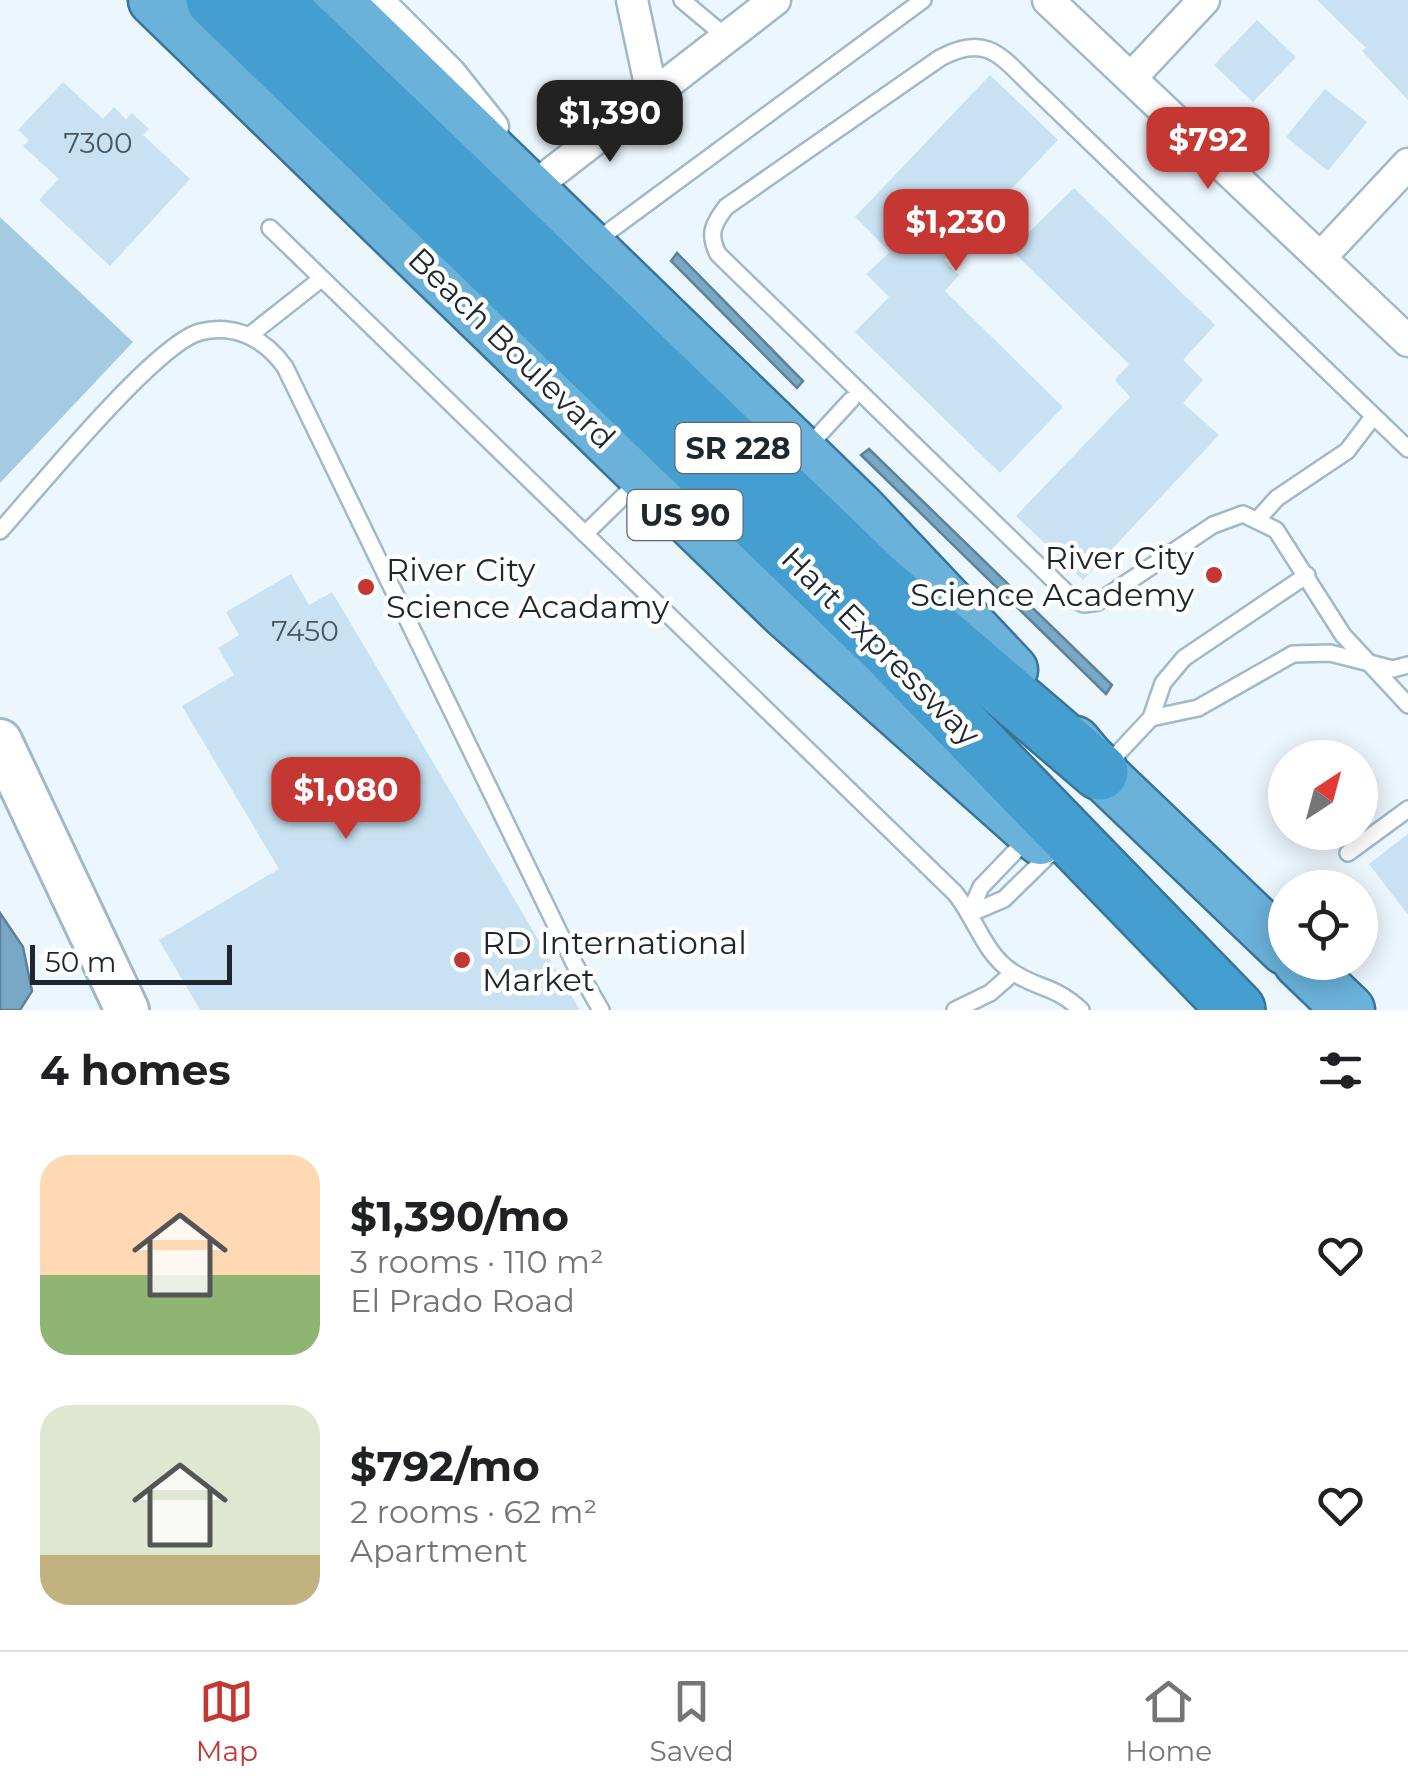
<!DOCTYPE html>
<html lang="en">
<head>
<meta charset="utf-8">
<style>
  body { margin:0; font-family:Montserrat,sans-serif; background:#f6f6f6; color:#202124; height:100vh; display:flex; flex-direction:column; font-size:38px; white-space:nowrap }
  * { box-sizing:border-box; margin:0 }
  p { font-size:32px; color:#757577 }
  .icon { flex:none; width:55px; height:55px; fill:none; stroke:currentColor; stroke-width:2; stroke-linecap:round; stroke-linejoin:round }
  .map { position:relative; height:1010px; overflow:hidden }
  .details { display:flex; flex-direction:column; background:#fff; flex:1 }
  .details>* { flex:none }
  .needle { width:65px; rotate:36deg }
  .buttons { position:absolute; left:1268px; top:740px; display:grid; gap:20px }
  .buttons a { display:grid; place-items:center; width:110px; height:110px; border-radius:50%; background:#fff; box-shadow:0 5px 25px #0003; font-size:50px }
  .scale { position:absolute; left:30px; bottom:25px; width:202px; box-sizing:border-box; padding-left:10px; border:5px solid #1d272d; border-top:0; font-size:28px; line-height:35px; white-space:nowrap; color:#1d272d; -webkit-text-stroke:8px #fff; paint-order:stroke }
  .price { position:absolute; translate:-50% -85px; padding:0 22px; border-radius:20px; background:#c53732; color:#fff; font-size:32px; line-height:65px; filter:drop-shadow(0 2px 5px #0008) }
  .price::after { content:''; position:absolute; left:50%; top:60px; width:30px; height:22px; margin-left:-15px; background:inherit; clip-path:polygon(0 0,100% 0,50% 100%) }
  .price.selected { background:#222; color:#fff }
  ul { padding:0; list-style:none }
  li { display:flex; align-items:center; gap:30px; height:250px; padding:0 40px }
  li span { display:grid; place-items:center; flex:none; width:280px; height:200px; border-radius:30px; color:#555 }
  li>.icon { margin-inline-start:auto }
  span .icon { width:120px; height:120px; fill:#fffc; stroke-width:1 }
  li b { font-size:42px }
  h2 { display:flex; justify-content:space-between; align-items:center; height:120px; padding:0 40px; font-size:42px }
  .dock { display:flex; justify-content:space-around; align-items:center; height:140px; border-top:2px solid #e0e0e0; background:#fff; font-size:28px; color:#757577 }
  .dock a { display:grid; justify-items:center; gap:5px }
  .dock .selected { color:#c53732 }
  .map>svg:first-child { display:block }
  .green { fill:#a5cbe3 }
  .water { fill:#78a8c6; stroke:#5d8198; stroke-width:2.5 }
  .building { fill:#c8e2f3 }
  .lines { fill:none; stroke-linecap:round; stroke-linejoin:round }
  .service-casing { stroke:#a0b9ca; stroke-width:20 }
  .minor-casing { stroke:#a0b9ca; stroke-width:35 }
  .secondary-casing { stroke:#a0b9ca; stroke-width:48 }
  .trunk-casing { stroke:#377497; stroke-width:55 }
  .motorway-casing { stroke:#377497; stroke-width:60 }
  .service { stroke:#fff; stroke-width:15 }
  .minor { stroke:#fff; stroke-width:30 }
  .secondary { stroke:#fff; stroke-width:42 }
  .trunk { stroke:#6ab2da; stroke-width:50 }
  .motorway { stroke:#459ed0; stroke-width:55 }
  .poi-dot { fill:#c53732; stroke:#fff; stroke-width:4 }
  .labels { text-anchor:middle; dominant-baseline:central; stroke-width:9; stroke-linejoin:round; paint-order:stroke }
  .number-label { font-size:28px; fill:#48565e }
  .shield { fill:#fff; stroke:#61686c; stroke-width:2.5 }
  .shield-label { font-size:30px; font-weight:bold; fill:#1d272d }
  .street-label { font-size:32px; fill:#1d272d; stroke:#fff }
  .poi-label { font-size:32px; fill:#1d272d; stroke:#fff; text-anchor:start }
</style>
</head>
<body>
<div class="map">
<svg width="1408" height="1010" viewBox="0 0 1408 1010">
  <rect width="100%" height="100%" fill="#ecf6fd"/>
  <path class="green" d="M0 217 133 342 0 483Z"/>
  <g class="water">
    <path d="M677 253 803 381 797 388 671 261Z"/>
    <path d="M869 449 1112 685 1106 694 861 455Z"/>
    <path d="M0 913 23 947 32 991 20 1010H0Z"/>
  </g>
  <g class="building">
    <path d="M1317 0H1408V100L1362 51 1366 48Z"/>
    <path d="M1257 20 1296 57 1253 102 1214 65Z"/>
    <path d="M990 75 1058 140 944 260 959 275 945 291 1063 407 1000 473 855 332 889 297 866 274 890 252 855 217Z"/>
    <path d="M63 82 103 119 114 107 126 119 132 113 149 129 143 135 190 179 110 266 39 200 59 179 23 146 29 140 18 130Z"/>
    <path d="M1325 89 1367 122 1328 171 1286 137Z"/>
    <path d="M1074 188 1215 325 1183 360 1203 380 1183 403 1219 435 1083 580 1016 516 1130 397 1115 380 1129 364 1011 250Z"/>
    <path d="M291 574 309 605 332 592 580 1010H200L159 940 279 869 182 706 234 675 218 648 239 635 226 612Z"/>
    <path d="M1408 834V915L1369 864Z"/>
  </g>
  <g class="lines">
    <g class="service-casing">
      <g id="service">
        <path d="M682 0 726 37"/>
        <path d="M270 228 955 893C975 917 984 953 1011 971 1036 989 1053 984 1081 1010"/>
        <path d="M596 241 923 0"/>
        <path d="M250 335 321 279"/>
        <path d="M1408 449 1039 93C1003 60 990 31 940 58L726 207C713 224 708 234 718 254L1074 600 1084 604 1098 602 1213 525 1243 514 1276 530 1343 635 1408 705"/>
        <path d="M805 450 851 400"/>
        <path d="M1258 519 1277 498 1347 451 1373 417"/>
        <path d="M0 531C37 490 155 344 200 332 235 323 265 339 285 367L574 963 601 1010"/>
        <path d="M585 534 641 479"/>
        <path d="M1151 718 1198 708 1293 654 1330 653 1393 669 1408 665"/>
        <path d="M1106 766 1151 718 1163 683 1184 658 1307 575"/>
        <path d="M1348 853 1408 809"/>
        <path d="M969 914 1004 899 1053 851"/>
        <path d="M969 914 981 887 1027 839"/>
        <path d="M955 1010 990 993 1013 973"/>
      </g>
    </g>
    <g class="minor-casing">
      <g id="minor">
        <path d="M377 0 450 73 493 127"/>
        <path d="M632 0 652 94"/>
        <path d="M1048 0 1408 341"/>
        <path d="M1131 78 1204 0"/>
        <path d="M522 174 531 189 775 0"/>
        <path d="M1321 257 1408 164"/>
      </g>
    </g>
    <g class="secondary-casing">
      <path id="secondary" d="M0 741 127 1010"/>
    </g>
    <g class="trunk-casing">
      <g id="trunk">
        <path d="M154 0 785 612 1040 839"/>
        <path d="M335 0 861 510 1012 670"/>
        <path d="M1075 742 1100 772 1285 949"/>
        <path d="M1299 962 1349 1010"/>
      </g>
    </g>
    <g class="motorway-casing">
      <g id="motorway">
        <path d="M214 0 890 652 1237 1010"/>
        <path d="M273 0 876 580 1100 772"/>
      </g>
    </g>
    <use href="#service" class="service"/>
    <use href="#minor" class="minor"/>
    <use href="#secondary" class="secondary"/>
    <use href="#trunk" class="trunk"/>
    <use href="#motorway" class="motorway"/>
  </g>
  <g class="poi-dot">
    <circle cx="1214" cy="575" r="10"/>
    <circle cx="366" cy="587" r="10"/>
    <circle cx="462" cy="960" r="10"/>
  </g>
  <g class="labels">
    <g class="number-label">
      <text x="98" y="143">7300</text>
      <text x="305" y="631">7450</text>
    </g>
    <g class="shield">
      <rect x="675.5" y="423" width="125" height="50" rx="8"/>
      <rect x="627.5" y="490" width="115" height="50" rx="8"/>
    </g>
    <g class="shield-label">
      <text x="738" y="448">SR 228</text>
      <text x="685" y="515">US 90</text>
    </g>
    <g class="street-label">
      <text transform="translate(512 348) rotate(44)">Beach Boulevard</text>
      <text transform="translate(881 646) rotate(45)">Hart Expressway</text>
    </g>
    <g class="poi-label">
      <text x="1194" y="557" text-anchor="end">River City<tspan x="1194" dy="37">Science Academy</tspan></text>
      <text x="386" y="569">River City<tspan x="386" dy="37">Science Acadamy</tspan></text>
      <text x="482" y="942">RD International<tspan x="482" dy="37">Market</tspan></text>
    </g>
  </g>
</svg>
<div class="buttons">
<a><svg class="needle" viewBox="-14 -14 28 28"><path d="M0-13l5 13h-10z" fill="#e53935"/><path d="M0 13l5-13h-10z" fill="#757577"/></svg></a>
<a><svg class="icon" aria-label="locate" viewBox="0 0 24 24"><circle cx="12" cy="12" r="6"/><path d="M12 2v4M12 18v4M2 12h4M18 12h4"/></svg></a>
</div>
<div class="scale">50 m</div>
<b class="price selected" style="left:610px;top:165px">$1,390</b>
<b class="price" style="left:1208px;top:192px">$792</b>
<b class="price" style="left:956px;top:274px">$1,230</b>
<b class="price" style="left:346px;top:842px">$1,080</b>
</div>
<section class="details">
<h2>4 homes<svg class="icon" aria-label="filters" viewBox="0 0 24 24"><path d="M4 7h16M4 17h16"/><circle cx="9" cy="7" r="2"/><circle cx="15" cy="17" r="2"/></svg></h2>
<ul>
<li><span style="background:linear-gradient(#ffd9b3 60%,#8fb573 0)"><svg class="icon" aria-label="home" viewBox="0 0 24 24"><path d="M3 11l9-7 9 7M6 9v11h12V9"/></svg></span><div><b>$1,390/mo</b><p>3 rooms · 110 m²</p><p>El Prado Road</p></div><svg class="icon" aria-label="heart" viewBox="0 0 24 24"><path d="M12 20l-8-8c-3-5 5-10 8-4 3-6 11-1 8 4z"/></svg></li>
<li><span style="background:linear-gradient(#dfe7d0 75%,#c2b280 0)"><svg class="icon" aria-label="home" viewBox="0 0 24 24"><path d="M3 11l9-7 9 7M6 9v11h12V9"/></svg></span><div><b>$792/mo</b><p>2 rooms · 62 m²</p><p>Apartment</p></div><svg class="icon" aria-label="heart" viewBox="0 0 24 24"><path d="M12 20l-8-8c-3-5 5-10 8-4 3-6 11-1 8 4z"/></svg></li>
</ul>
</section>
<nav class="dock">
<a class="selected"><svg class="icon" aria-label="map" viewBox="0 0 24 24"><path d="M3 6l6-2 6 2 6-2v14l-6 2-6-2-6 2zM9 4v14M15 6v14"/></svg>Map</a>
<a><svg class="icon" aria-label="saved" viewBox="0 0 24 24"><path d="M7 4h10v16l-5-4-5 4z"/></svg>Saved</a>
<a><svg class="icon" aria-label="home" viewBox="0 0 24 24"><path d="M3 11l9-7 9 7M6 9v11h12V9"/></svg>Home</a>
</nav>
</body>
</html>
